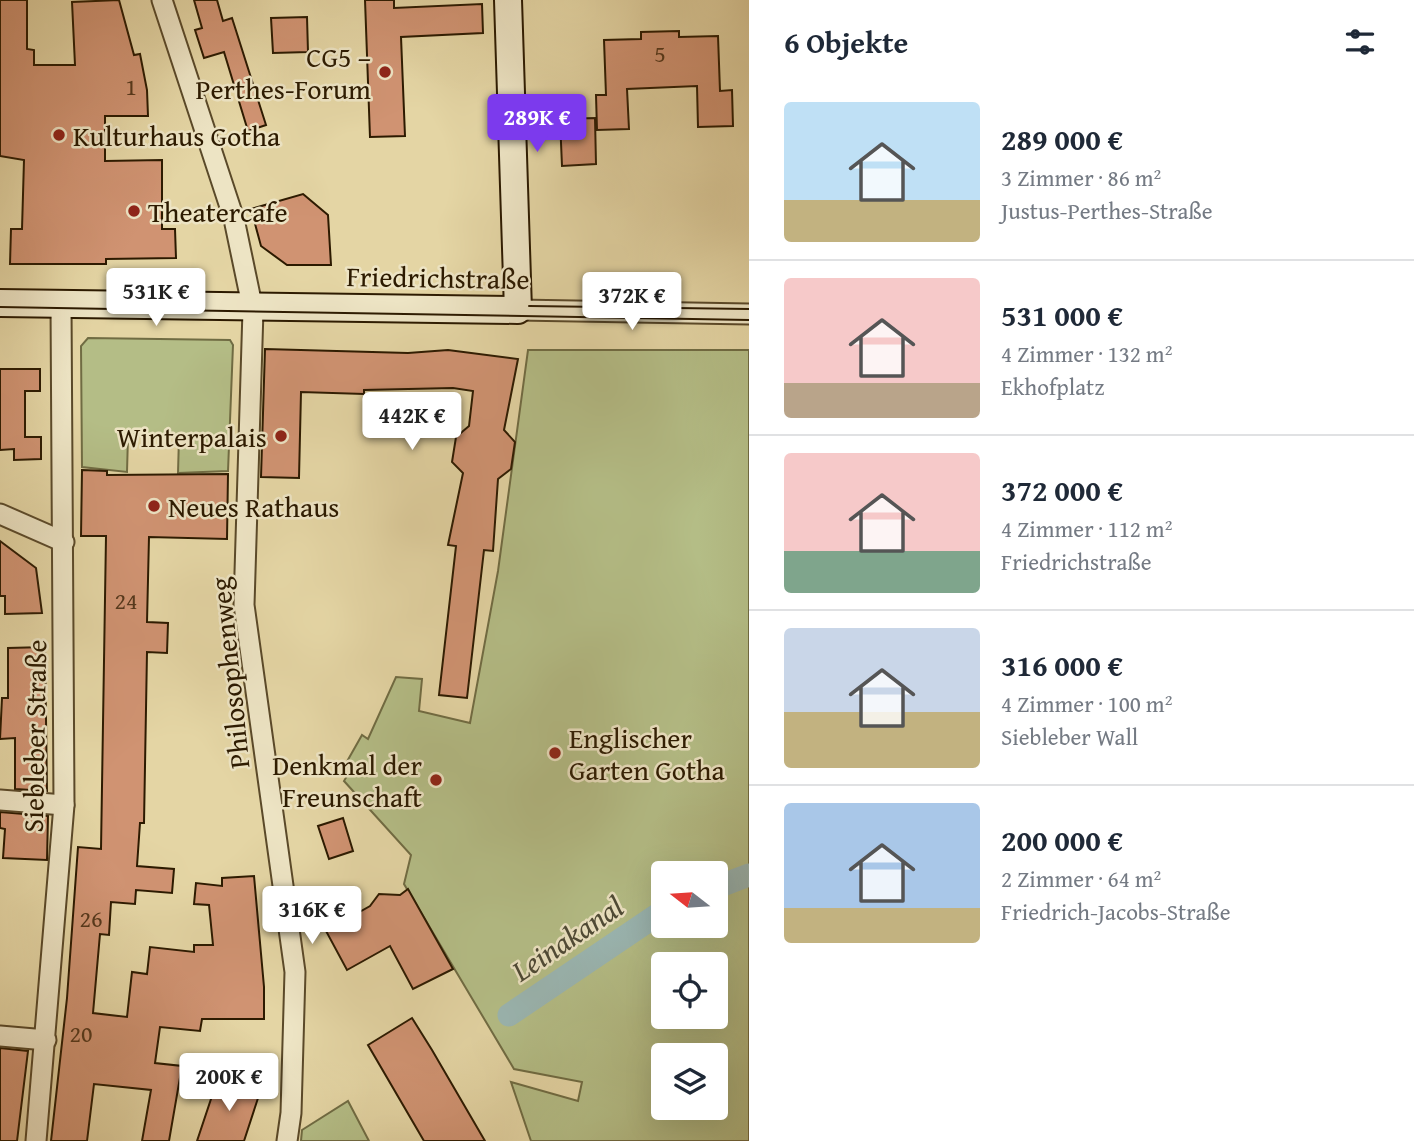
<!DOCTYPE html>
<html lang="de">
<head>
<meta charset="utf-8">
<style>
  body { margin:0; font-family:"Gentium Book Plus",serif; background:#f6f6f7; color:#1f2937; height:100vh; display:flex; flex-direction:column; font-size:26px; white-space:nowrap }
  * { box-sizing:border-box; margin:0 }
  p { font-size:23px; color:#747a83 }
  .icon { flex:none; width:38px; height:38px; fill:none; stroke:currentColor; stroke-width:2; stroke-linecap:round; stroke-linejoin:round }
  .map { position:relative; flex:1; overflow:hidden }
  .panel { display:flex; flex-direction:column; background:#fff; width:665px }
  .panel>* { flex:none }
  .needle { width:46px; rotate:287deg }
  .controls { position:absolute; left:651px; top:861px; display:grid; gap:14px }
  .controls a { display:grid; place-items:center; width:77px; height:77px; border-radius:7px; background:#fff; box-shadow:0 7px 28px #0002; font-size:35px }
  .price { position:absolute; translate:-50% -60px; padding:0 16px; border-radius:7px; background:#fff; color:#222; font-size:23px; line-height:46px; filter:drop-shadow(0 2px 4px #0008) }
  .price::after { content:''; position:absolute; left:50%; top:42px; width:21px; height:16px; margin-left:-10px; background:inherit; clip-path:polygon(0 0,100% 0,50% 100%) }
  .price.selected { background:#7c3aed; color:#fff }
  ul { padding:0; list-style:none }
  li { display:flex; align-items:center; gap:21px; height:175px; padding:0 35px }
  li+li { border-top:2px solid #e0e1e3 }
  li span { display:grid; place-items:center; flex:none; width:196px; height:140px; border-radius:7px; color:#555 }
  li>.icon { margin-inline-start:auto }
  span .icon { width:84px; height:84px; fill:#fffc; stroke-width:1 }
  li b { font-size:30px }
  h2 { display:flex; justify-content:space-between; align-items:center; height:84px; padding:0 35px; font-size:30px }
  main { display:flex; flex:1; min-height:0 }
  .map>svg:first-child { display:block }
  .green { fill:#b4bd86; stroke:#706c43; stroke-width:2; fill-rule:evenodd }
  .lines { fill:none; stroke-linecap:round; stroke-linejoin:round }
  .canal { stroke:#9ab6b2; stroke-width:23 }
  .building { fill:#d09372; stroke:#2c1a00; stroke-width:2 }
  .street-casing { stroke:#5a4929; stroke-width:23 }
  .secondary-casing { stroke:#2c1a00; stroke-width:30 }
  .street { stroke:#ede4c4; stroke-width:19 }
  .secondary { stroke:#ede4c4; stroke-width:26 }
  .tram { stroke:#2c1a00; stroke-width:2 }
  .poi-dot { fill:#8f2418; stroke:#ede4c4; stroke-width:2.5 }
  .labels { text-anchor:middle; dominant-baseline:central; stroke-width:5; stroke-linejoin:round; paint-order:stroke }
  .number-label { font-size:24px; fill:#55381c }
  .poi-label { font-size:28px; fill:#2c1a00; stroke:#ede4c4; text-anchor:start }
  .street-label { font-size:28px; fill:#2c1a00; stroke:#ede4c4 }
  .water-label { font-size:30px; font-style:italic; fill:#4d4935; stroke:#ede4c4 }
</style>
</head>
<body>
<main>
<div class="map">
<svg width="749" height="1141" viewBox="0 0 749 1141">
  <rect width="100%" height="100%" fill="#e4d5a4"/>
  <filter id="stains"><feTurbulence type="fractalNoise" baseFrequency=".00286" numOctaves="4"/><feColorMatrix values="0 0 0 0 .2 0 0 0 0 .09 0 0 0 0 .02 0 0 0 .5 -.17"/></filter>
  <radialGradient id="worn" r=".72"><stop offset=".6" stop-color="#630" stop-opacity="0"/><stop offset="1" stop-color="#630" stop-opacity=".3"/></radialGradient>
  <g class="green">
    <path d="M88 338 230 340 233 345 228 471 178 473 179 437 128 436 127 472 82 467 81 346Z"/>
    <path d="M528 350H749V1141H531L511 1082 578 1101 582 1082 514 1069 404 884 411 855 344 781 351 769 345 765 362 735 368 739 396 677 422 679 419 711 470 723 498 571ZM663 873H716V926H663ZM663 964H716V1017H663ZM663 1055H716V1108H663Z"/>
    <path d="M348 1101 369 1141H301L302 1130Z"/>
  </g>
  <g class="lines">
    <g class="canal">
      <path d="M720 886 749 875"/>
      <path d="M509 1015 660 913"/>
    </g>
  </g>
  <g class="building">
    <path d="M0 0H27V49L34 50V65H75L72 2 119 0 134 55 140 54 147 90 148 116H105V161L162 160V229H175L176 258 106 259V264H10L11 229H22L24 160 0 156Z"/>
    <path d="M194 0H217L223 21 232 18 266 125 248 131 224 52 204 58 195 30 202 28Z"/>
    <path d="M365 0H394V8L482 4 483 33 401 37 405 136 370 137Z"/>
    <path d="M307 17 308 52 273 53 271 18Z"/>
    <path d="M679 31V37L718 36 720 91 732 90 733 126 698 127 697 86 627 89 629 129 597 130 596 95H606L604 40 641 39V32Z"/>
    <path d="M595 118 596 164 562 166 560 119Z"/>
    <path d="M303 194 328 215 331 265H287L261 246 251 209Z"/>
    <path d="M265 349 408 353 448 350 518 359 504 430 515 442 511 469 498 479 493 551 484 550 467 698 439 695 456 546 448 545 463 473 452 462 456 437 469 426 473 391 453 388 364 390V394L301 392 299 478 261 477Z"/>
    <path d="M0 369H40V391H25V437H41V459L14 460V449L0 450Z"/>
    <path d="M82 470 107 471V475L228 474 227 539 149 537 147 622 168 623 167 653 147 652 144 823H140L137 866 174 869 172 893 136 890 135 904 111 902 109 935 100 934 93 1013 127 1017 132 972 147 974 150 947 194 952V945H213L209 905 194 904 196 883 222 886V878L254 876 264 987V1019H202L200 1031 160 1027 155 1063 182 1066 169 1141H142L151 1090 94 1084 87 1141H51L67 998 78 847 101 849 106 536H81Z"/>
    <path d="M0 541 36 568 42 613 5 614V596H0Z"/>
    <path d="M45 647 47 791 15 789V738L0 739 2 698H8V648Z"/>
    <path d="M0 812 48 816 47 860 3 858 5 829 0 828Z"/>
    <path d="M343 818 353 851 329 859 318 826Z"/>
    <path d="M408 889 453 969 413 989 390 946 347 970 326 931 370 906 379 894 400 895Z"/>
    <path d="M412 1018 432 1050 485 1141H424L368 1045Z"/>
    <path d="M0 1048 28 1051 17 1141H0Z"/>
    <path d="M218 1078 260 1092 244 1141H197Z"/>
  </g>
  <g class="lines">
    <g class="street-casing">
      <g id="street">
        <path d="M162 0 234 219 253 310 244 605 295 972 291 1113 287 1141"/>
        <path d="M518 310 749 314"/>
        <path d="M0 514 64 542"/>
        <path d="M0 800 64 805"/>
        <path d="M0 1036 46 1040"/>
        <path d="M36 1141 64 805 61 304"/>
      </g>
    </g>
    <g class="secondary-casing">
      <path id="secondary" d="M0 303 518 310 508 0"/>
    </g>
    <use href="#street" class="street"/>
    <use href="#secondary" class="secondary"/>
    <g class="tram">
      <path d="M529 306 749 309"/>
      <path d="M0 307 749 320"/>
    </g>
  </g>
  <g class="poi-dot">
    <circle cx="385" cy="72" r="7"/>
    <circle cx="59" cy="135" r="7"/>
    <circle cx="134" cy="211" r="7"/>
    <circle cx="281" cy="436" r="7"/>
    <circle cx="154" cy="506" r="7"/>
    <circle cx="555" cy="753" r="7"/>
    <circle cx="436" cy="780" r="7"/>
  </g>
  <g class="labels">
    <g class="number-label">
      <text x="660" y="53">5</text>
      <text x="131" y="86">1</text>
      <text x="126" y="600">24</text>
      <text x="91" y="918">26</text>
      <text x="81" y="1033">20</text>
    </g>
    <g class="poi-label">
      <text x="371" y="56" text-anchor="end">CG5 –<tspan x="371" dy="32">Perthes-Forum</tspan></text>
      <text x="73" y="135">Kulturhaus Gotha</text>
      <text x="148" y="211">Theatercafe</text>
      <text x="267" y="436" text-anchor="end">Winterpalais</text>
      <text x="168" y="506">Neues Rathaus</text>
      <text x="569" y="737">Englischer<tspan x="569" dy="32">Garten Gotha</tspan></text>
      <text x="422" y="764" text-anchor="end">Denkmal der<tspan x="422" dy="32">Freunschaft</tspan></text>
    </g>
    <g class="street-label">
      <text transform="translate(438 277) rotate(1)">Friedrichstraße</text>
      <text transform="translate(229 673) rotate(-96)">Philosophenweg</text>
      <text transform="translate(34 736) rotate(-89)">Siebleber Straße</text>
    </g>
    <g class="water-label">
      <text transform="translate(567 938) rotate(-34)">Leinakanal</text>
    </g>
  </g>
  <rect width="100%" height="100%" filter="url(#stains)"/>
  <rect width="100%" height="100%" fill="url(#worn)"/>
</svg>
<div class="controls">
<a><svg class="needle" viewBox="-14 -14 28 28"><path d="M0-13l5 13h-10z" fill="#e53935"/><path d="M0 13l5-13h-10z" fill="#747a83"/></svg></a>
<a><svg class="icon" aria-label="locate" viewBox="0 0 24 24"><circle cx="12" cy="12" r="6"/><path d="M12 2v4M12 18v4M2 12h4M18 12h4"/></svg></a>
<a><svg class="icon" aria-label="layers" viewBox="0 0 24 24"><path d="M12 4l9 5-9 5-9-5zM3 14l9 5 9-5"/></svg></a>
</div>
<b class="price selected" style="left:537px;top:154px">289K €</b>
<b class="price" style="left:156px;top:328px">531K €</b>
<b class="price" style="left:632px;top:332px">372K €</b>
<b class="price" style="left:412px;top:452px">442K €</b>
<b class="price" style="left:312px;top:946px">316K €</b>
<b class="price" style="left:229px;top:1113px">200K €</b>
</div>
<section class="panel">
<h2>6 Objekte<svg class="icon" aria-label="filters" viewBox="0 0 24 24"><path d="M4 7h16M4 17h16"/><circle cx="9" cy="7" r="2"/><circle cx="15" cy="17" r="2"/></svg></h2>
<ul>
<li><span style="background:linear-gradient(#bfe0f5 70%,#c2b280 0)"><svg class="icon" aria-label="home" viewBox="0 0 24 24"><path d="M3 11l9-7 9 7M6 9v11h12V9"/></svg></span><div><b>289 000 €</b><p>3 Zimmer · 86 m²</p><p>Justus-Perthes-Straße</p></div></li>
<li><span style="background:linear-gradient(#f6c9c9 75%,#b9a48a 0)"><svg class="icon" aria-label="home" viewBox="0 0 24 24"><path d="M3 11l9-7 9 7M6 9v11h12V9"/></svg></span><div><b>531 000 €</b><p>4 Zimmer · 132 m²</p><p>Ekhofplatz</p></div></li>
<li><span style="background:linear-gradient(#f6c9c9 70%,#7fa58c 0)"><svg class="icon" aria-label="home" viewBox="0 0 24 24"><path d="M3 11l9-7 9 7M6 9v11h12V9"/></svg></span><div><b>372 000 €</b><p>4 Zimmer · 112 m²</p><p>Friedrichstraße</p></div></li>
<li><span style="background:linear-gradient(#c9d6e8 60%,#c2b280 0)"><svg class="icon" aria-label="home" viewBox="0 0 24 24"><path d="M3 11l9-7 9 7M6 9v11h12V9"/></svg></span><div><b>316 000 €</b><p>4 Zimmer · 100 m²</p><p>Siebleber Wall</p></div></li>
<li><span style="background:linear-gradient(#a9c7e8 75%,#c2b280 0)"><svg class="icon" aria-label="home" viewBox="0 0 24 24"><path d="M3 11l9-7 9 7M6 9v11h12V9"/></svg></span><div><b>200 000 €</b><p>2 Zimmer · 64 m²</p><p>Friedrich-Jacobs-Straße</p></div></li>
</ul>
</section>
</main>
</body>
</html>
